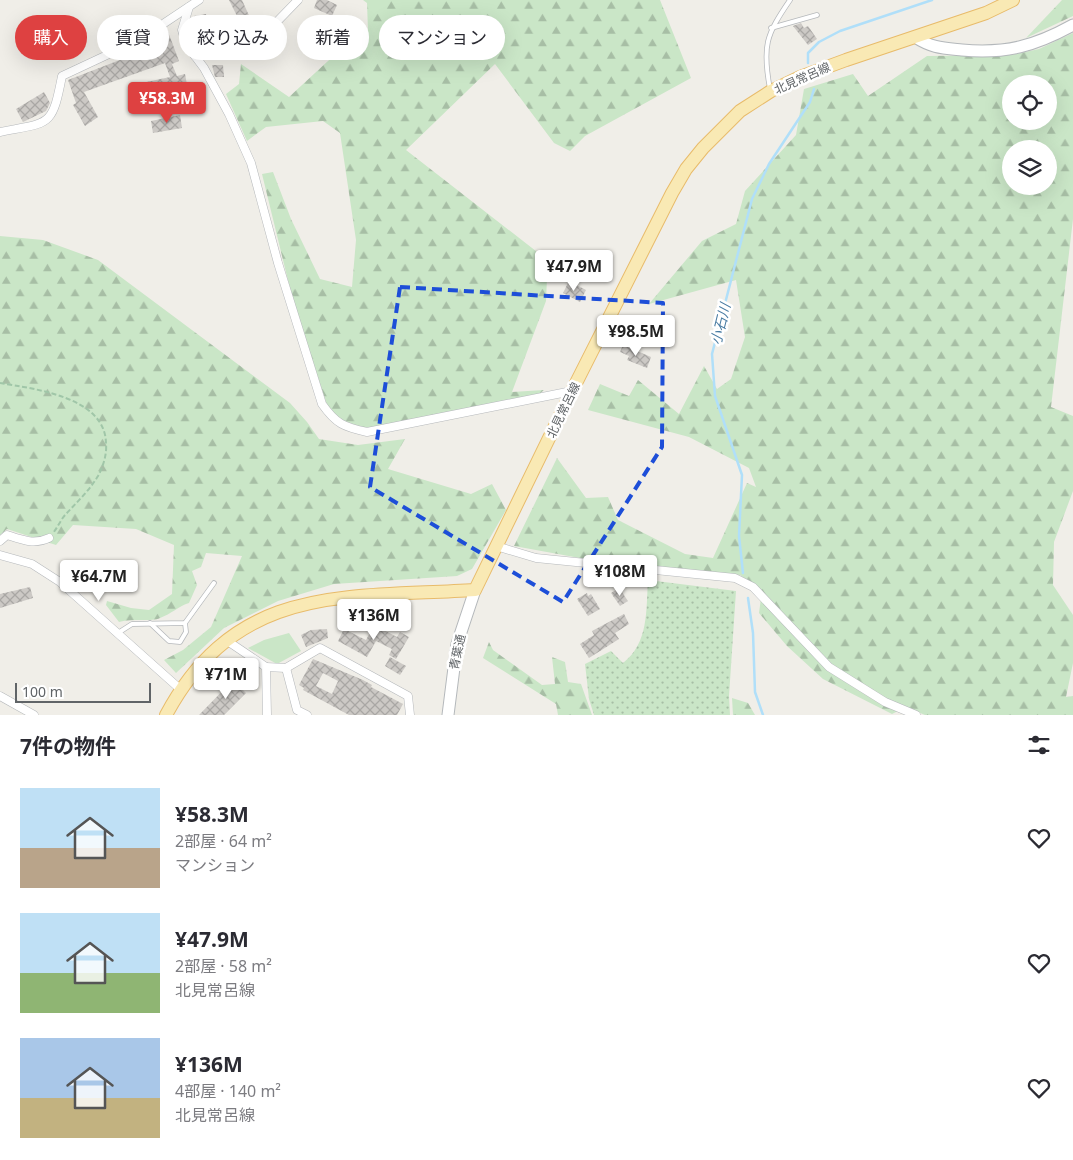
<!DOCTYPE html>
<html lang="ja">
<head>
<meta charset="utf-8">
<style>
  body { margin:0; font-family:"Noto Sans","Noto Sans JP",sans-serif; background:#f2f2f3; color:#2b2b33; height:100vh; display:flex; flex-direction:column; font-size:19px; white-space:nowrap }
  * { box-sizing:border-box; margin:0 }
  p { font-size:16px; color:#7c7c81 }
  .icon { flex:none; width:28px; height:28px; fill:none; stroke:currentColor; stroke-width:2; stroke-linecap:round; stroke-linejoin:round }
  .map { position:relative; height:715px; overflow:hidden }
  .details { display:flex; flex-direction:column; background:#fff; flex:1 }
  .details>* { flex:none }
  .guide { position:absolute; left:15px; top:15px; width:500px; height:45px; display:flex; gap:10px }
  .controls { position:absolute; left:1002px; top:75px; display:grid; gap:10px }
  .controls a { display:grid; place-items:center; width:55px; height:55px; border-radius:50%; background:#fff; box-shadow:0 5px 20px #0002; font-size:25px }
  .scale { position:absolute; left:15px; bottom:12px; width:136px; box-sizing:border-box; padding-left:5px; border:2px solid #606467; border-top:0; font-size:14px; line-height:18px; white-space:nowrap; color:#606467; -webkit-text-stroke:4px #fff; paint-order:stroke }
  .price { position:absolute; translate:-50% -42px; padding:0 11px; border-radius:5px; background:#fff; color:#222; font-size:16px; line-height:32px; filter:drop-shadow(0 1px 2px #0008) }
  .price::after { content:''; position:absolute; left:50%; top:30px; width:15px; height:11px; margin-left:-8px; background:inherit; clip-path:polygon(0 0,100% 0,50% 100%) }
  .price.selected { background:#de4141; color:#fff }
  ul { padding:0; list-style:none }
  li { display:flex; align-items:center; gap:15px; height:125px; padding:0 20px }
  li span { display:grid; place-items:center; flex:none; width:140px; height:100px; border-radius:0px; color:#555 }
  li>.icon { margin-inline-start:auto }
  span .icon { width:60px; height:60px; fill:#fffc; stroke-width:1 }
  li b { font-size:21px }
  h2 { display:flex; justify-content:space-between; align-items:center; height:60px; padding:0 20px; font-size:21px }
  .pill { padding:0 18px; border-radius:22px; background:#fff; box-shadow:0 5px 20px #0002; font-size:18px; line-height:45px }
  .pill.selected { background:#de4141; color:#fff }
  .map>svg:first-child { display:block }
  .grass { fill:url(#grass-dots) }
  .forest { fill:url(#forest-firs); fill-rule:evenodd }
  .park { fill:#cae6c7 }
  .lines { fill:none; stroke-linecap:round; stroke-linejoin:round }
  .stream { stroke:#b0dff9; stroke-width:2.5 }
  .building { fill:url(#building-cross-hatch); fill-rule:evenodd }
  .lane-casing { stroke:#b5b8bb; stroke-width:5.5 }
  .street-casing { stroke:#b5b8bb; stroke-width:9 }
  .secondary-casing { stroke:#b4b8bb; stroke-width:13 }
  .primary-casing { stroke:#e8bb6a; stroke-width:14 }
  .path { stroke:#a0c6a8; stroke-width:2; stroke-dasharray:5 2.5; stroke-linecap:butt }
  .lane { stroke:#fff; stroke-width:4 }
  .street { stroke:#fff; stroke-width:8 }
  .secondary { stroke:#fff; stroke-width:11 }
  .primary { stroke:#f9e9b4; stroke-width:12 }
  .marked { fill:none; stroke:#1d4ed8; stroke-width:4; stroke-dasharray:10 6; stroke-linejoin:round }
  .labels { text-anchor:middle; dominant-baseline:central; stroke-width:5; stroke-linejoin:round; paint-order:stroke }
  .street-label { font-size:12px; fill:#606467; stroke:#fff }
  .water-label { font-size:14px; font-style:italic; fill:#487ba2; stroke:#fff }
</style>
</head>
<body>
<div class="map">
<svg width="1073" height="715" viewBox="0 0 1073 715">
  <defs>
    <pattern id="grass-dots" width="8" height="8" patternUnits="userSpaceOnUse" patternTransform="scale(1.25)"><rect width="8" height="8" fill="#cae6c7"/><path d="M2 2h.1M6 6h.1" fill="none" stroke="#a7bea5" stroke-width="1.8" stroke-linecap="round"/></pattern>
    <pattern id="forest-firs" width="22" height="20" patternUnits="userSpaceOnUse" patternTransform="scale(1.25)"><rect width="22" height="20" fill="#cae6c7"/><path d="M5 1l3.5 6h-7zM16 11l3.5 6h-7z" fill="#a7bea5"/></pattern>
    <pattern id="building-cross-hatch" width="8" height="8" patternUnits="userSpaceOnUse" patternTransform="scale(1.25)"><rect width="8" height="8" fill="#ccc9c5"/><path d="M0 0l8 8M0 8l8-8" fill="none" stroke="#a9a7a4"/></pattern>
  </defs>
  <rect width="100%" height="100%" fill="#f0eee8"/>
  <path class="grass" d="M648 580 736 591 729 696 730 715H594L589 699 585 664 611 651 623 663C649 643 646 610 648 580Z"/>
  <g class="forest">
    <path d="M363 0H660L691 78 585 136 570 151 554 143 495 64 406 150 541 255 547 278 546 301 512 392 544 390 537 396 364 430 341 422 327 405 293 301 262 174 273 172 291 219 320 279 352 287 356 240 340 133 323 121 266 127 247 141 226 94 239 84 241 64 289 97 341 49 368 31 367 3Z"/>
    <path d="M1062 0H1073V16L1026 38Z"/>
    <path d="M1073 33V219L1051 407 1073 416V491L1054 542 1053 585 1073 615V663L1066 697 1073 696V715H925L906 707 892 714 823 679 787 646 759 613 762 591 740 575 618 565 514 546 557 458 586 498 608 497 618 520 685 554 713 558 747 483 756 487 749 468 689 437 588 410 600 384 629 396 638 380 679 414 704 366 717 389 731 379 745 337 736 280 649 304 702 241 736 224 745 191 796 135 804 89 853 74 868 96 927 56 1011 55 1039 49ZM1011 84H1049V121H1011ZM1011 149H1049V186H1011Z"/>
    <path d="M0 236 43 240 98 260 290 403 307 422 319 439 358 445 405 439 388 469 471 494 492 484 506 510 472 569 457 576 334 584 278 601 224 628 176 673 164 660 183 650 211 627 242 556 206 553 201 567 192 571 197 585 189 603C179 606 171 614 160 618 152 622 133 618 119 622L106 605 107 601 131 608 149 610 172 594 174 545 136 529 73 525 56 545 7 529 0 535Z"/>
    <path d="M489 642 493 650 542 685 555 684 552 657 565 662 568 682 581 684 592 715H558L556 704 483 658Z"/>
    <path d="M732 698 748 703 755 715H733Z"/>
  </g>
  <path class="park" d="M289 633 301 651 277 664 248 648 264 640Z"/>
  <g class="lines">
    <g class="stream">
      <path d="M808 63V53L819 42 840 31 932 0"/>
      <path d="M743 573 739 536 742 475 715 396 712 354 752 199 769 164 810 102 814 89"/>
      <path d="M748 598 753 633 755 692 763 715"/>
    </g>
  </g>
  <g class="building">
    <path d="M229 0H242L251 20 241 24Z"/>
    <path d="M317 0H327L337 5 332 16 314 8Z"/>
    <path d="M206 14 210 39 198 41 194 16Z"/>
    <path d="M801 23 804 28 808 26 817 39 808 45 793 26Z"/>
    <path d="M167 29 179 61 172 64 177 76 185 74 190 100 177 102 176 93 140 100 137 84 170 77 165 63 84 92 98 117 85 126 73 105 76 103 68 80 156 46 153 38Z"/>
    <path d="M212 65H223L224 77H215Z"/>
    <path d="M44 92 50 103 46 111 23 122 16 109Z"/>
    <path d="M180 115 182 128 153 133 151 121Z"/>
    <path d="M569 281 586 290 580 302 563 293Z"/>
    <path d="M623 345 651 357 647 368 627 360 629 356 620 352Z"/>
    <path d="M30 587 33 598 0 608V594Z"/>
    <path d="M619 588 628 601 620 606 611 593Z"/>
    <path d="M587 593 588 596 591 594 600 609 588 616 577 599Z"/>
    <path d="M624 614 629 624 615 633 619 639 589 658 580 644 594 635 592 631Z"/>
    <path d="M374 625 397 637 400 632 409 637 396 659 389 655 392 649 376 641 367 657 338 641 344 629 366 640Z"/>
    <path d="M327 629 328 638 306 647 301 635 311 630Z"/>
    <path d="M390 657 406 666 400 675 385 666Z"/>
    <path d="M313 659 363 680 372 685 371 687 403 704 397 715H349L303 690 304 688 299 685ZM323 673 338 681 332 694 316 686Z"/>
    <path d="M235 678 245 688 243 690 246 693 224 715H199Z"/>
  </g>
  <g class="lines">
    <g class="lane-casing">
      <g id="lane">
        <path d="M771 28 817 15"/>
        <path d="M770 89C762 46 766 35 790 0"/>
        <path d="M150 623 169 641 180 642 186 632 185 623"/>
        <path d="M118 633 132 624 185 623 214 583"/>
      </g>
    </g>
    <g class="street-casing">
      <g id="street">
        <path d="M189 7 182 30 186 44 204 68 229 114 251 163 278 263 322 404C336 424 344 427 367 432L572 391"/>
        <path d="M195 56 250 45 265 34 298 0"/>
        <path d="M0 132C50 122 52 128 62 76L139 40 199 0"/>
        <path d="M0 541 7 535C22 540 34 545 49 538"/>
        <path d="M496 546 536 558 735 578 753 587 829 667 885 702 916 715"/>
        <path d="M0 555 32 564 60 582 180 689"/>
        <path d="M226 640 266 667 267 715"/>
        <path d="M266 667 286 668 320 648 408 696 410 715"/>
        <path d="M286 668 297 710 307 715"/>
        <path d="M0 696 34 715"/>
      </g>
    </g>
    <g class="secondary-casing">
      <g id="secondary">
        <path d="M915 37C932 48 942 48 962 50 1006 54 1035 46 1073 25"/>
        <path d="M448 715 457 644 475 590"/>
      </g>
    </g>
    <g class="primary-casing">
      <path id="primary" d="M166 715C237 583 345 598 475 590L572 391 672 193 686 169 703 148 740 111 771 91 800 77 846 60 986 13 1013 0"/>
    </g>
    <path class="path" d="M0 383C35 389 106 397 106 444 107 454 103 467 98 476 89 491 77 502 66 514 61 519 58 527 53 533"/>
    <use href="#lane" class="lane"/>
    <use href="#street" class="street"/>
    <use href="#secondary" class="secondary"/>
    <use href="#primary" class="primary"/>
  </g>
  <path class="marked" d="M400 287 663 303 662 447 563 602 370 487Z"/>
  <g class="labels">
    <g class="street-label">
      <text transform="translate(802 78) rotate(-24)">北見常呂線</text>
      <text transform="translate(563 410) rotate(-64)">北見常呂線</text>
      <text transform="translate(457 652) rotate(-78)">青葉通</text>
    </g>
    <g class="water-label">
      <text transform="translate(720 324) rotate(-76)">小石川</text>
    </g>
  </g>
</svg>
<div class="controls">
<a><svg class="icon" aria-label="locate" viewBox="0 0 24 24"><circle cx="12" cy="12" r="6"/><path d="M12 2v4M12 18v4M2 12h4M18 12h4"/></svg></a>
<a><svg class="icon" aria-label="layers" viewBox="0 0 24 24"><path d="M12 4l9 5-9 5-9-5zM3 14l9 5 9-5"/></svg></a>
</div>
<div class="scale">100 m</div>
<b class="price selected" style="left:167px;top:124px">¥58.3M</b>
<b class="price" style="left:574px;top:292px">¥47.9M</b>
<b class="price" style="left:636px;top:357px">¥98.5M</b>
<b class="price" style="left:620px;top:597px">¥108M</b>
<b class="price" style="left:99px;top:602px">¥64.7M</b>
<b class="price" style="left:374px;top:641px">¥136M</b>
<b class="price" style="left:226px;top:700px">¥71M</b>
<div class="guide">
<a class="pill selected">購入</a>
<a class="pill">賃貸</a>
<a class="pill">絞り込み</a>
<a class="pill">新着</a>
<a class="pill">マンション</a>
</div>
</div>
<section class="details">
<h2>7件の物件<svg class="icon" aria-label="filters" viewBox="0 0 24 24"><path d="M4 7h16M4 17h16"/><circle cx="9" cy="7" r="2"/><circle cx="15" cy="17" r="2"/></svg></h2>
<ul>
<li><span style="background:linear-gradient(#bfe0f5 60%,#b9a48a 0)"><svg class="icon" aria-label="home" viewBox="0 0 24 24"><path d="M3 11l9-7 9 7M6 9v11h12V9"/></svg></span><div><b>¥58.3M</b><p>2部屋 · 64 m²</p><p>マンション</p></div><svg class="icon" aria-label="heart" viewBox="0 0 24 24"><path d="M12 20l-8-8c-3-5 5-10 8-4 3-6 11-1 8 4z"/></svg></li>
<li><span style="background:linear-gradient(#bfe0f5 60%,#8fb573 0)"><svg class="icon" aria-label="home" viewBox="0 0 24 24"><path d="M3 11l9-7 9 7M6 9v11h12V9"/></svg></span><div><b>¥47.9M</b><p>2部屋 · 58 m²</p><p>北見常呂線</p></div><svg class="icon" aria-label="heart" viewBox="0 0 24 24"><path d="M12 20l-8-8c-3-5 5-10 8-4 3-6 11-1 8 4z"/></svg></li>
<li><span style="background:linear-gradient(#a9c7e8 60%,#c2b280 0)"><svg class="icon" aria-label="home" viewBox="0 0 24 24"><path d="M3 11l9-7 9 7M6 9v11h12V9"/></svg></span><div><b>¥136M</b><p>4部屋 · 140 m²</p><p>北見常呂線</p></div><svg class="icon" aria-label="heart" viewBox="0 0 24 24"><path d="M12 20l-8-8c-3-5 5-10 8-4 3-6 11-1 8 4z"/></svg></li>
</ul>
</section>
</body>
</html>
